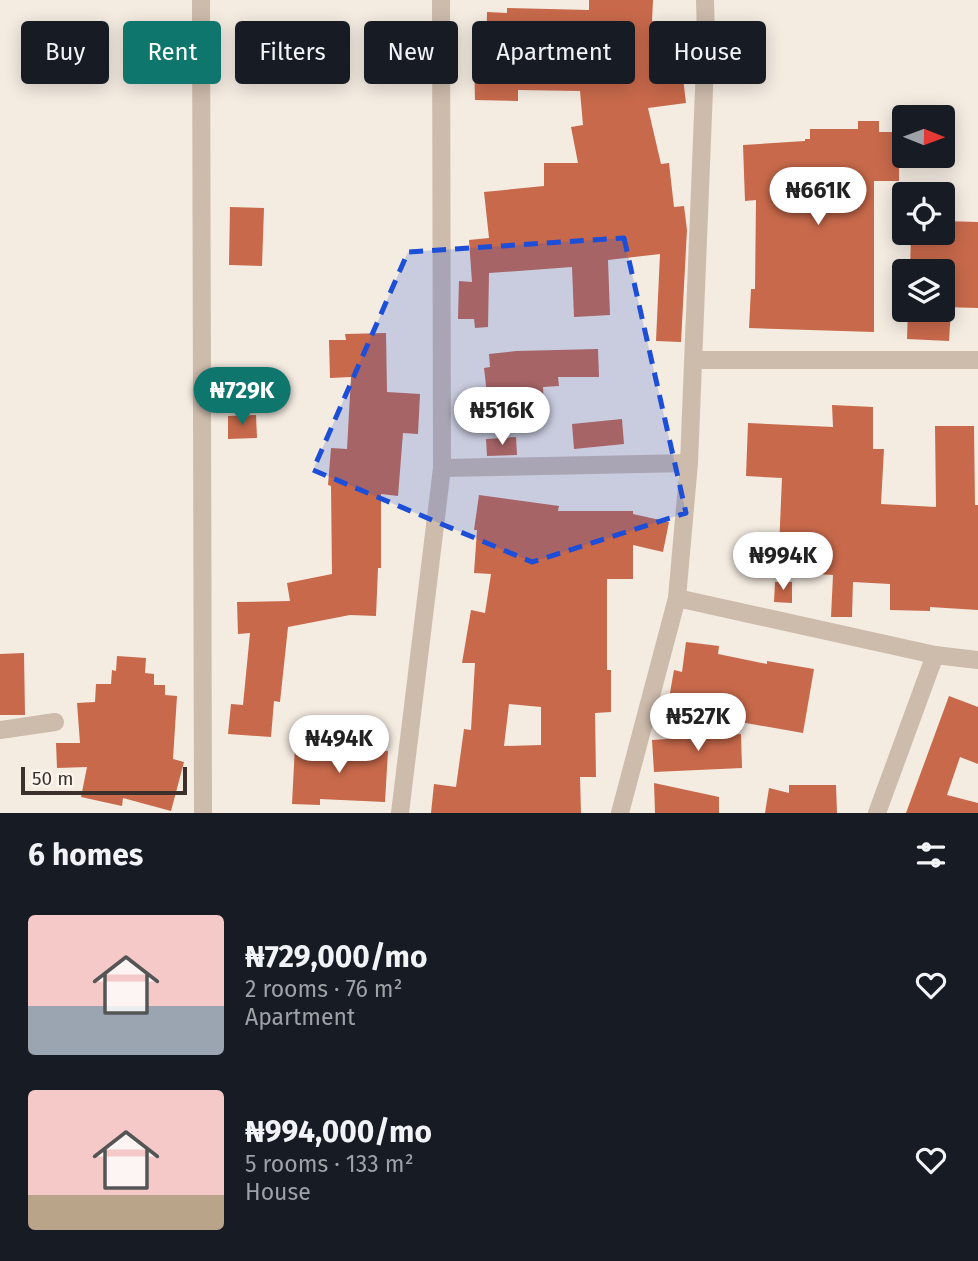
<!DOCTYPE html>
<html lang="en">
<head>
<meta charset="utf-8">
<style>
  body { margin:0; font-family:"Fira Sans",sans-serif; background:#20242c; color:#f1f3f6; height:100vh; display:flex; flex-direction:column; font-size:26px; white-space:nowrap }
  * { box-sizing:border-box; margin:0 }
  p { font-size:23px; color:#9ea1a6 }
  .icon { flex:none; width:38px; height:38px; fill:none; stroke:currentColor; stroke-width:2; stroke-linecap:round; stroke-linejoin:round }
  .map { position:relative; height:813px; overflow:hidden }
  .sheet { display:flex; flex-direction:column; background:#171b24; flex:1 }
  .sheet>* { flex:none }
  .guide { position:absolute; left:21px; top:21px; width:936px; height:63px; display:flex; gap:14px }
  .needle { width:46px; rotate:91deg }
  .buttons { position:absolute; left:892px; top:105px; display:grid; gap:14px }
  .buttons a { display:grid; place-items:center; width:63px; height:63px; border-radius:7px; background:#171b24; box-shadow:0 4px 18px #0003; font-size:35px }
  .scale { position:absolute; left:21px; bottom:18px; width:166px; box-sizing:border-box; padding-left:7px; border:4px solid #3b302b; border-top:0; font-size:19px; line-height:24px; white-space:nowrap; color:#3b302b; -webkit-text-stroke:5px #fbf5ee; paint-order:stroke }
  .price { position:absolute; translate:-50% -60px; padding:0 16px; border-radius:24px; background:#fff; color:#222; font-size:23px; line-height:46px; filter:drop-shadow(0 2px 4px #0008) }
  .price::after { content:''; position:absolute; left:50%; top:42px; width:21px; height:16px; margin-left:-10px; background:inherit; clip-path:polygon(0 0,100% 0,50% 100%) }
  .price.current { background:#0f766e; color:#fff }
  ul { padding:0; list-style:none }
  li { display:flex; align-items:center; gap:21px; height:175px; padding:0 28px }
  li span { display:grid; place-items:center; flex:none; width:196px; height:140px; border-radius:7px; color:#555 }
  li>.icon { margin-inline-start:auto }
  span .icon { width:84px; height:84px; fill:#fffc; stroke-width:1 }
  li b { font-size:30px }
  h2 { display:flex; justify-content:space-between; align-items:center; height:84px; padding:0 28px; font-size:30px }
  .chip { padding:0 24px; border-radius:7px; background:#171b24; box-shadow:0 4px 18px #0003; font-size:24px; line-height:63px }
  .chip.current { background:#0f766e; color:#fff }
  .map>svg:first-child { display:block }
  .building { fill:#c8694b; fill-rule:evenodd }
  .lines { fill:none; stroke-linecap:round; stroke-linejoin:round }
  .minor { stroke:#cdbbac; stroke-width:18 }
  .marked { fill:#1d4ed8; fill-opacity:0.2; stroke:#1d4ed8; stroke-width:5; stroke-dasharray:14 9; stroke-linejoin:round }
</style>
</head>
<body>
<div class="map">
<svg width="978" height="813" viewBox="0 0 978 813">
  <rect width="100%" height="100%" fill="#f4ebe1"/>
  <g class="building">
    <path d="M589 0H653L652 21 687 22 686 52H680L686 103 648 108 661 164 669 163 674 207 684 206 687 230 681 342 656 341 660 254 608 260 610 315 574 317 572 267 489 273 488 327 475 328 474 319H458L459 281 472 282 469 240 489 238 484 192 544 186V163H578L571 127 583 125 580 91 518 90V101L475 100 474 61H486L487 12 507 13V8L589 10Z"/>
    <path d="M238 25 265 26 263 73 236 72Z"/>
    <path d="M858 121H879V132H899V181H874V332L749 328 751 289H755L756 200 745 201 743 145 805 141V139H810V129H858Z"/>
    <path d="M230 207 264 208 262 266 229 265Z"/>
    <path d="M943 221 978 222V308L943 307V271H910L911 233H943Z"/>
    <path d="M908 310H951L949 341 907 339Z"/>
    <path d="M386 333 387 392 420 394 418 434 403 433 398 496 381 494V568H378L376 616 350 615 288 627 280 702 274 701 271 737 228 734 231 704 243 705 250 633 238 634 237 602 290 601 287 583 332 574 331 486 328 485 331 448 347 449 351 377 330 378 329 340H346L345 334Z"/>
    <path d="M598 349 599 377H558L559 386 543 387 544 403 520 405 519 390 487 394 484 368 490 367 489 354 516 351Z"/>
    <path d="M832 405 873 407V449H884L881 504 936 507 935 426H974L975 505H978V610L930 607V611L890 610V584L853 582 852 617H831L833 575 778 572 782 478 746 476 748 423 833 427Z"/>
    <path d="M256 415 257 438 228 439V416Z"/>
    <path d="M622 419 624 444 574 449 572 424Z"/>
    <path d="M516 437 517 455 487 456 486 439Z"/>
    <path d="M479 495 559 506 558 511H633V514L669 522 663 552 633 545V579H607V670H611V712L595 713 596 777H580L581 813H431L434 784 456 787 464 729 471 730 475 663H462L471 610 485 613 491 574 474 573 477 530H474ZM509 704 541 707V745L504 746Z"/>
    <path d="M775 582H792V603L774 602Z"/>
    <path d="M686 642 719 646 718 654 767 664V661L814 669 803 733 740 722V725L667 710 674 670 682 672Z"/>
    <path d="M24 653 25 715H0V654Z"/>
    <path d="M117 656 146 658 145 673 154 674V685H165V695L177 696 173 759 184 762 171 811 123 798 122 806 81 797 87 767 57 768 56 743H80L77 703 95 702 96 684H111L112 670 116 671Z"/>
    <path d="M949 696 978 707V764L960 757 947 795 978 803V813H906Z"/>
    <path d="M741 734 742 768 654 772 652 740Z"/>
    <path d="M295 746 388 751 385 802 320 799V805L292 804Z"/>
    <path d="M654 783 719 797V813H655Z"/>
    <path d="M789 785H836L837 813H765L769 788 789 793Z"/>
  </g>
  <g class="lines">
    <g class="minor">
      <path d="M201 0 203 813"/>
      <path d="M695 360H978"/>
      <path d="M442 468 689 463"/>
      <path d="M677 598 935 655 978 660"/>
      <path d="M0 730 55 722"/>
      <path d="M400 813 442 468 441 0"/>
      <path d="M620 813 677 598 689 463 706 40 705 0"/>
      <path d="M877 813 935 655"/>
    </g>
  </g>
  <path class="marked" d="M624 238 686 513 532 562 313 470 408 252Z"/>
</svg>
<div class="buttons">
<a><svg class="needle" viewBox="-14 -14 28 28"><path d="M0-13l5 13h-10z" fill="#e53935"/><path d="M0 13l5-13h-10z" fill="#9ea1a6"/></svg></a>
<a><svg class="icon" aria-label="locate" viewBox="0 0 24 24"><circle cx="12" cy="12" r="6"/><path d="M12 2v4M12 18v4M2 12h4M18 12h4"/></svg></a>
<a><svg class="icon" aria-label="layers" viewBox="0 0 24 24"><path d="M12 4l9 5-9 5-9-5zM3 14l9 5 9-5"/></svg></a>
</div>
<div class="scale">50 m</div>
<b class="price" style="left:818px;top:227px">₦661K</b>
<b class="price current" style="left:242px;top:427px">₦729K</b>
<b class="price" style="left:502px;top:447px">₦516K</b>
<b class="price" style="left:783px;top:592px">₦994K</b>
<b class="price" style="left:698px;top:753px">₦527K</b>
<b class="price" style="left:339px;top:775px">₦494K</b>
<div class="guide">
<a class="chip">Buy</a>
<a class="chip current">Rent</a>
<a class="chip">Filters</a>
<a class="chip">New</a>
<a class="chip">Apartment</a>
<a class="chip">House</a>
</div>
</div>
<section class="sheet">
<h2>6 homes<svg class="icon" aria-label="filters" viewBox="0 0 24 24"><path d="M4 7h16M4 17h16"/><circle cx="9" cy="7" r="2"/><circle cx="15" cy="17" r="2"/></svg></h2>
<ul>
<li><span style="background:linear-gradient(#f6c9c9 65%,#9aa5b1 0)"><svg class="icon" aria-label="home" viewBox="0 0 24 24"><path d="M3 11l9-7 9 7M6 9v11h12V9"/></svg></span><div><b>₦729,000/mo</b><p>2 rooms · 76 m²</p><p>Apartment</p></div><svg class="icon" aria-label="heart" viewBox="0 0 24 24"><path d="M12 20l-8-8c-3-5 5-10 8-4 3-6 11-1 8 4z"/></svg></li>
<li><span style="background:linear-gradient(#f6c9c9 75%,#b9a48a 0)"><svg class="icon" aria-label="home" viewBox="0 0 24 24"><path d="M3 11l9-7 9 7M6 9v11h12V9"/></svg></span><div><b>₦994,000/mo</b><p>5 rooms · 133 m²</p><p>House</p></div><svg class="icon" aria-label="heart" viewBox="0 0 24 24"><path d="M12 20l-8-8c-3-5 5-10 8-4 3-6 11-1 8 4z"/></svg></li>
</ul>
</section>
</body>
</html>
